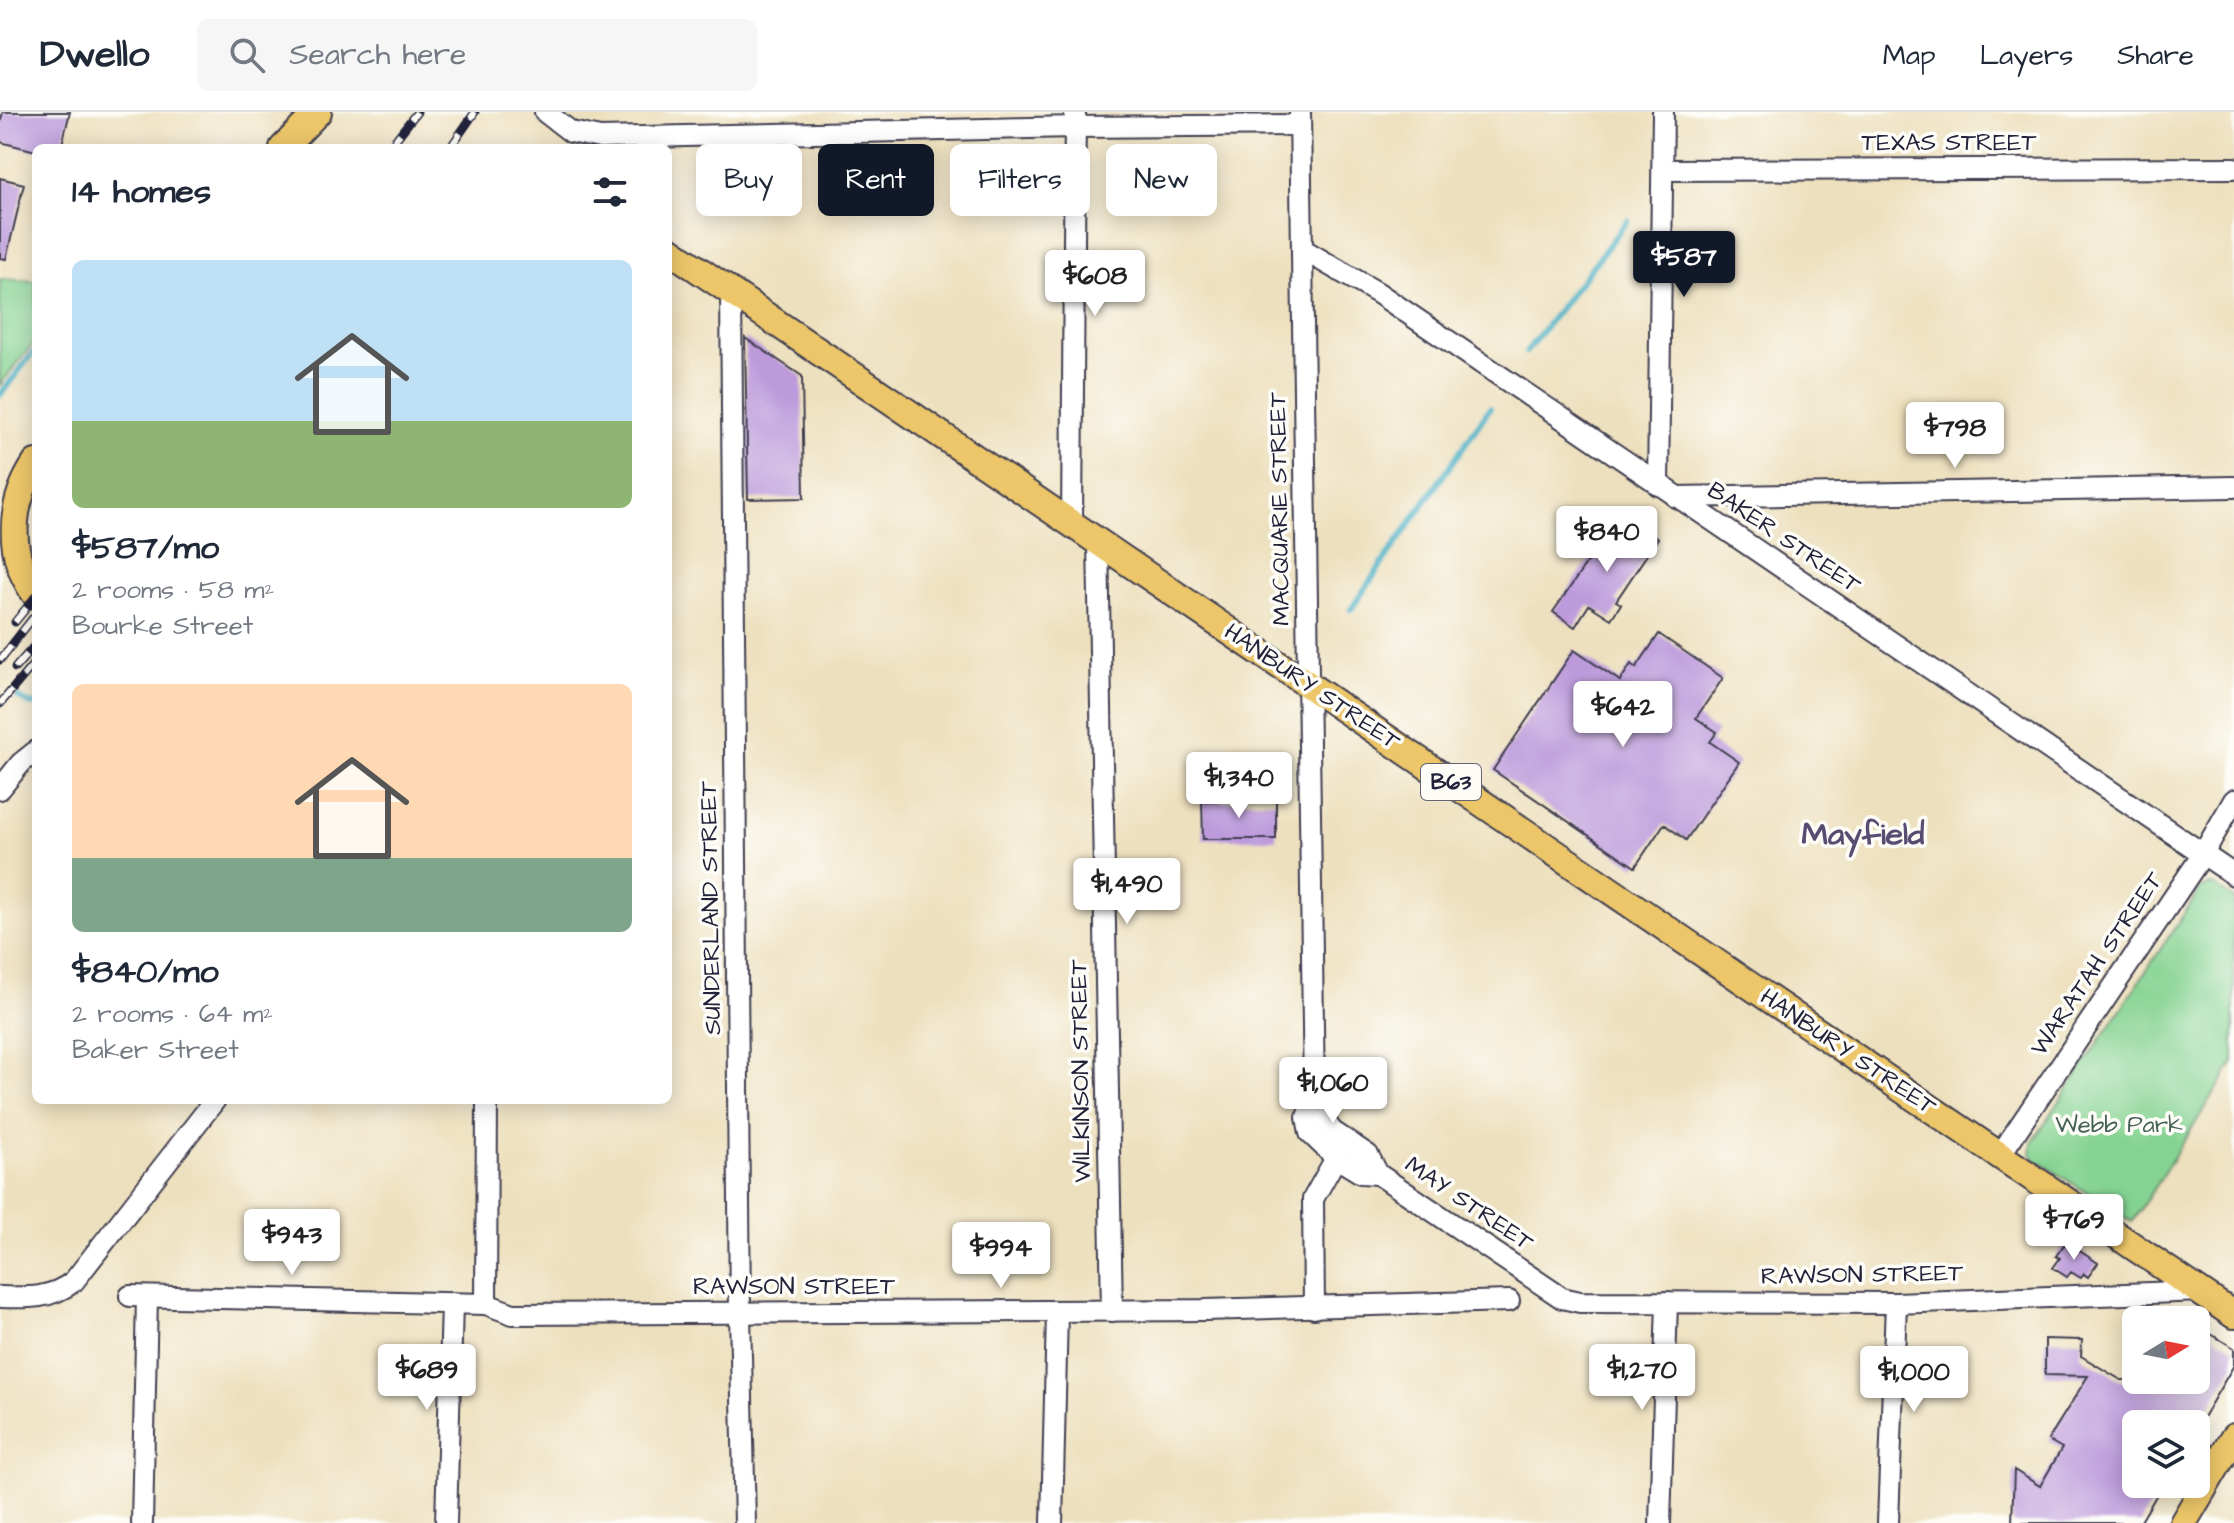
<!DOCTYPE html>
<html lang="en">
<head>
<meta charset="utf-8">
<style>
  body { margin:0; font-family:"Architects Daughter",sans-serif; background:#f6f6f7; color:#1f2937; height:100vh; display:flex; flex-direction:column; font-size:30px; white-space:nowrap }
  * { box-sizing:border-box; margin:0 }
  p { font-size:26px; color:#747a83 }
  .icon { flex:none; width:44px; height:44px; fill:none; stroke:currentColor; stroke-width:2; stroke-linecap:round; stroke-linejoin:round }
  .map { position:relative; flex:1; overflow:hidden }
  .panel { position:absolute; left:32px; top:32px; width:640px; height:960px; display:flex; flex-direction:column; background:#fff; border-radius:12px; box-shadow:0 4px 20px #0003 }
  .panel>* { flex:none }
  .top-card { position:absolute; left:696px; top:32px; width:760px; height:72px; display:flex; gap:16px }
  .needle { width:52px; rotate:80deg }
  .fabs { position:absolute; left:2122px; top:1194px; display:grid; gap:16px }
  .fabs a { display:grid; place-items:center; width:88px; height:88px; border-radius:12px; background:#fff; box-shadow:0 4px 20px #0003; font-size:40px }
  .price { position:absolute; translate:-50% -68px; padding:0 18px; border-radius:8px; background:#fff; color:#222; font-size:26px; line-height:52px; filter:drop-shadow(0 2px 4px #0008) }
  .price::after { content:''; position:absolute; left:50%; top:48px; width:24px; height:18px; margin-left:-12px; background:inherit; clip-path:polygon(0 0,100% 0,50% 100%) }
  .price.selected { background:#111827; color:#fff }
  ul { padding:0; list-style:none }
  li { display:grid; align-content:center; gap:16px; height:424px; padding:0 40px }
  li span { display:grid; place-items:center; height:248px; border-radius:12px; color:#555 }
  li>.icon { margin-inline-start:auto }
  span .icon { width:144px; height:144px; fill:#fffc; stroke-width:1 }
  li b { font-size:34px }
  h2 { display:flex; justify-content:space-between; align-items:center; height:96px; padding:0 40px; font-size:34px }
  .tag { padding:0 28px; border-radius:12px; background:#fff; box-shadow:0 4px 20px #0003; font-size:28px; line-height:72px }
  .tag.selected { background:#111827; color:#fff }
  header { display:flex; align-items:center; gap:48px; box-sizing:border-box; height:112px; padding:0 40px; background:#fff; border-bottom:2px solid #e0e1e3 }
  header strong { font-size:38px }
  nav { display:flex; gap:44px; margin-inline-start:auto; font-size:28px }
  .search { width:560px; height:72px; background:#f6f6f7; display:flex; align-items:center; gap:20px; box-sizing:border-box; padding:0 28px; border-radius:12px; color:#747a83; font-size:30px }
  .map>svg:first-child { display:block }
  .green { fill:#85d392; stroke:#547a66; stroke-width:2 }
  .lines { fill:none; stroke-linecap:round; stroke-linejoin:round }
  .stream { stroke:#45afc4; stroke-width:6 }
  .building { fill:#bc9adb }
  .minor-casing { stroke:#403e4f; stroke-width:24 }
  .major-casing { stroke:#403e4f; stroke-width:30 }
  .minor { stroke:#fff; stroke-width:20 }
  .major { stroke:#ecc669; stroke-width:26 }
  .rail-casing { stroke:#22223b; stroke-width:9 }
  .rail { stroke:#fdfcf7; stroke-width:6; stroke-dasharray:18; stroke-linecap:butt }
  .labels { text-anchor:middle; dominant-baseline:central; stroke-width:7; stroke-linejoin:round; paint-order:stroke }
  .shield { fill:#fdfcf7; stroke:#646373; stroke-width:2 }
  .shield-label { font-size:22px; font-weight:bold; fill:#22223b }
  .street-label { font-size:24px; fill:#22223b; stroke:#fdfcf7 }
  .park-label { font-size:24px; fill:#456059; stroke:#fdfcf7 }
  .district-label { font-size:32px; font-weight:bold; fill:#584c73; stroke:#fdfcf7 }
</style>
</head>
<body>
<header>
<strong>Dwello</strong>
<div class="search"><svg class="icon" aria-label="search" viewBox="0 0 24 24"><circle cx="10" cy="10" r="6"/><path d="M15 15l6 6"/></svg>Search here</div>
<nav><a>Map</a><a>Layers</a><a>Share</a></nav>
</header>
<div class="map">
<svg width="2234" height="1411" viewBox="0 0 2234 1411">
  <rect width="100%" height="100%" fill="#fdfcf7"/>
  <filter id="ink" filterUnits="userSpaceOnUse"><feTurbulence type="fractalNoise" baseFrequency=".0125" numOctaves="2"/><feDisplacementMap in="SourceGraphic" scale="16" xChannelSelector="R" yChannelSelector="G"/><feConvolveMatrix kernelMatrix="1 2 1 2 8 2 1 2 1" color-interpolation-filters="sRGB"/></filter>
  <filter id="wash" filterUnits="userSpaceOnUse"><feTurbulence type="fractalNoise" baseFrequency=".006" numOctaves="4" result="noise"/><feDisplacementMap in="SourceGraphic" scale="32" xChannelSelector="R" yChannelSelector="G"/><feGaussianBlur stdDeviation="1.8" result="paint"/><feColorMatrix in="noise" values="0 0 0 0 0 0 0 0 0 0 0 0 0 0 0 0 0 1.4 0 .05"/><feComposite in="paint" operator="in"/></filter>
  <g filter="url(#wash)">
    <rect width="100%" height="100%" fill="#ede0be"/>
    <g class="green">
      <path d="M0 167 36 169V228L0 273Z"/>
      <path d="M2209 773 2214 774 2234 787V951L2132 1110 2035 1047 2031 1042 2032 1031 2201 776Z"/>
    </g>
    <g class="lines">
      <g class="stream">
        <path d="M1526 240 1628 108"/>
        <path d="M0 283 36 237"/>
        <path d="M1351 497 1490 296"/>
        <path d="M18 585 32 593 36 592"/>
      </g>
    </g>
    <g id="blocks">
      <g class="building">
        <path d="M3 0H70L61 36H36V39L0 30V11Z"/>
        <path d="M0 66 24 72 6 147 0 146Z"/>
        <path d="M745 226 802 264 804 386 748 387Z"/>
        <path d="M1626 404 1658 426 1616 489 1621 492 1611 507 1589 493 1575 515 1553 500 1593 442 1598 446Z"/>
        <path d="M1659 522 1723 566 1696 606 1717 620 1710 630 1739 650 1686 728 1664 712 1635 755 1493 658 1574 538 1620 569 1631 552 1636 556Z"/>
        <path d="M1202 689H1276V727H1203Z"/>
        <path d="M2066 1130 2098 1151 2088 1165 2084 1162 2081 1166 2071 1160 2067 1165 2053 1156 2060 1146 2056 1144Z"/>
        <path d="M2196 1213 2234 1236V1253L2199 1312H2136V1372H2163L2140 1411H2012L2014 1358 2040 1374 2062 1336 2048 1328 2088 1264 2045 1263V1227L2082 1228 2081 1244 2121 1268H2136V1272L2138 1268H2196Z"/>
      </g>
    </g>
  </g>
  <g filter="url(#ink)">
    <use href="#blocks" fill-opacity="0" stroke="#403e4f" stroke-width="2"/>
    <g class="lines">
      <g class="minor-casing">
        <g id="minor">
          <path d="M545 0 571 20 600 26 1075 15 1300 13"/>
          <path d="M1300 0 1314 984 1307 1005 1310 1021 1335 1045 1361 1061 1378 1062"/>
          <path d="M1664 58 2234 56"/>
          <path d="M1302 137 1378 181 2234 763"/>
          <path d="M731 181 740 1202 745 1411"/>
          <path d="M1658 373 1663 0"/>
          <path d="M1676 385 2234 375"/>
          <path d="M1072 411 1075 0"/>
          <path d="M1098 429 1112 1199"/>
          <path d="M0 677 21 651 36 639"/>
          <path d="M1314 984 1323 1006 1332 1019 1368 1043 1378 1062 1562 1186 1580 1190 1896 1191 2202 1179"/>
          <path d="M2000 1043 2203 742 2234 688"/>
          <path d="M130 1184 486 1192 513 1202 1205 1198 1509 1189"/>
          <path d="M0 1185C28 1186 51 1187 74 1169L215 988"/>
          <path d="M486 1192 487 988"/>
          <path d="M1314 1196 1313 1087 1341 1037"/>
          <path d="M142 1411 147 1185"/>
          <path d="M446 1411 452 1191"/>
          <path d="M1052 1411 1057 1200"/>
          <path d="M1660 1411 1667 1190"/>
          <path d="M1888 1411 1896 1191"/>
        </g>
      </g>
      <g class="major-casing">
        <g id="major">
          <path d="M283 36 318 0"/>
          <path d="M668 137 2234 1203"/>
          <path d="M36 351C9 391 6 443 36 483"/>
          <path d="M2183 1411 2234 1325"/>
        </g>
      </g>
      <use href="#minor" class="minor"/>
      <use href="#major" class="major"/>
      <g class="rail-casing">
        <g id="rail">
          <path d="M389 36 417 0"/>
          <path d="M450 36 475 0"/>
          <path d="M15 510 36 484"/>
          <path d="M0 548 36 502"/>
          <path d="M15 556 36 532"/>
          <path d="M0 592 36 549"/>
        </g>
      </g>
      <use href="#rail" class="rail"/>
    </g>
  </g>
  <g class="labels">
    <rect class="shield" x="1421" y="652" width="60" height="36" rx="6"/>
    <g class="shield-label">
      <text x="1451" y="670">B63</text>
    </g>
    <g class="street-label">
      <text x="1949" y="31">TEXAS STREET</text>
      <text transform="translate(1280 397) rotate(-91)">MACQUARIE STREET</text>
      <text transform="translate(1784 426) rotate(34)">BAKER STREET</text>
      <text transform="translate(1312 575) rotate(34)">HANBURY STREET</text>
      <text transform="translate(711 796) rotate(-91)">SUNDERLAND STREET</text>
      <text transform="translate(2097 852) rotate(-56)">WARATAH STREET</text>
      <text transform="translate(1848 940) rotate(34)">HANBURY STREET</text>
      <text transform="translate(1081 959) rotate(-91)">WILKINSON STREET</text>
      <text transform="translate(1469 1092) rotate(34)">MAY STREET</text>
      <text transform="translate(1862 1163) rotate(-1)">RAWSON STREET</text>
      <text x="794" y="1175">RAWSON STREET</text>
    </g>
    <g class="park-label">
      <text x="2119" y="1013">Webb Park</text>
    </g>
    <g class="district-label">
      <text x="1863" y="722">Mayfield</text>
    </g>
  </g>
</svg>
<div class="fabs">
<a><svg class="needle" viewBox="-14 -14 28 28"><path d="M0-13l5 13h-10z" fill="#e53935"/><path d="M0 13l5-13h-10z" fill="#747a83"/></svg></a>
<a><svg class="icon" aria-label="layers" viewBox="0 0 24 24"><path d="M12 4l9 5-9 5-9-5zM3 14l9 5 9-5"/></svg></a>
</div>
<b class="price selected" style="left:1684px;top:187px">$587</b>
<b class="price" style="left:1095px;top:206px">$608</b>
<b class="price" style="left:1955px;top:358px">$798</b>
<b class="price" style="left:1607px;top:462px">$840</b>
<b class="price" style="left:1623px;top:637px">$642</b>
<b class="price" style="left:1239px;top:708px">$1,340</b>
<b class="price" style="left:1127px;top:814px">$1,490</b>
<b class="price" style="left:1333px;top:1013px">$1,060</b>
<b class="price" style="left:2074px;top:1150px">$769</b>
<b class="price" style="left:292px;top:1165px">$943</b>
<b class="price" style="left:1001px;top:1178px">$994</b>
<b class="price" style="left:427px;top:1300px">$689</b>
<b class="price" style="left:1642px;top:1300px">$1,270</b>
<b class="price" style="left:1914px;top:1302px">$1,000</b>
<div class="top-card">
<a class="tag">Buy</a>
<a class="tag selected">Rent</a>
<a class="tag">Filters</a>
<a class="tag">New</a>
</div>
<section class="panel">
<h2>14 homes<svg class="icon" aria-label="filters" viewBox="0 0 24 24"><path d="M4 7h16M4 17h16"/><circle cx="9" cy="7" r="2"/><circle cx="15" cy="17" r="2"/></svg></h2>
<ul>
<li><span style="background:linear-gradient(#bfe0f5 65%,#8fb573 0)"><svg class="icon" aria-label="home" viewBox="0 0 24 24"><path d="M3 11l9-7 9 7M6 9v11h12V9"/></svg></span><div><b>$587/mo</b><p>2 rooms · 58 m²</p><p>Bourke Street</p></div></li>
<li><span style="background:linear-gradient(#ffd9b3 70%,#7fa58c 0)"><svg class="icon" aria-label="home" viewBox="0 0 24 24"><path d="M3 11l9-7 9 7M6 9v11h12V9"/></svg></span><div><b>$840/mo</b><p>2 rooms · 64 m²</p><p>Baker Street</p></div></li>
</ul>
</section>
</div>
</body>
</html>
